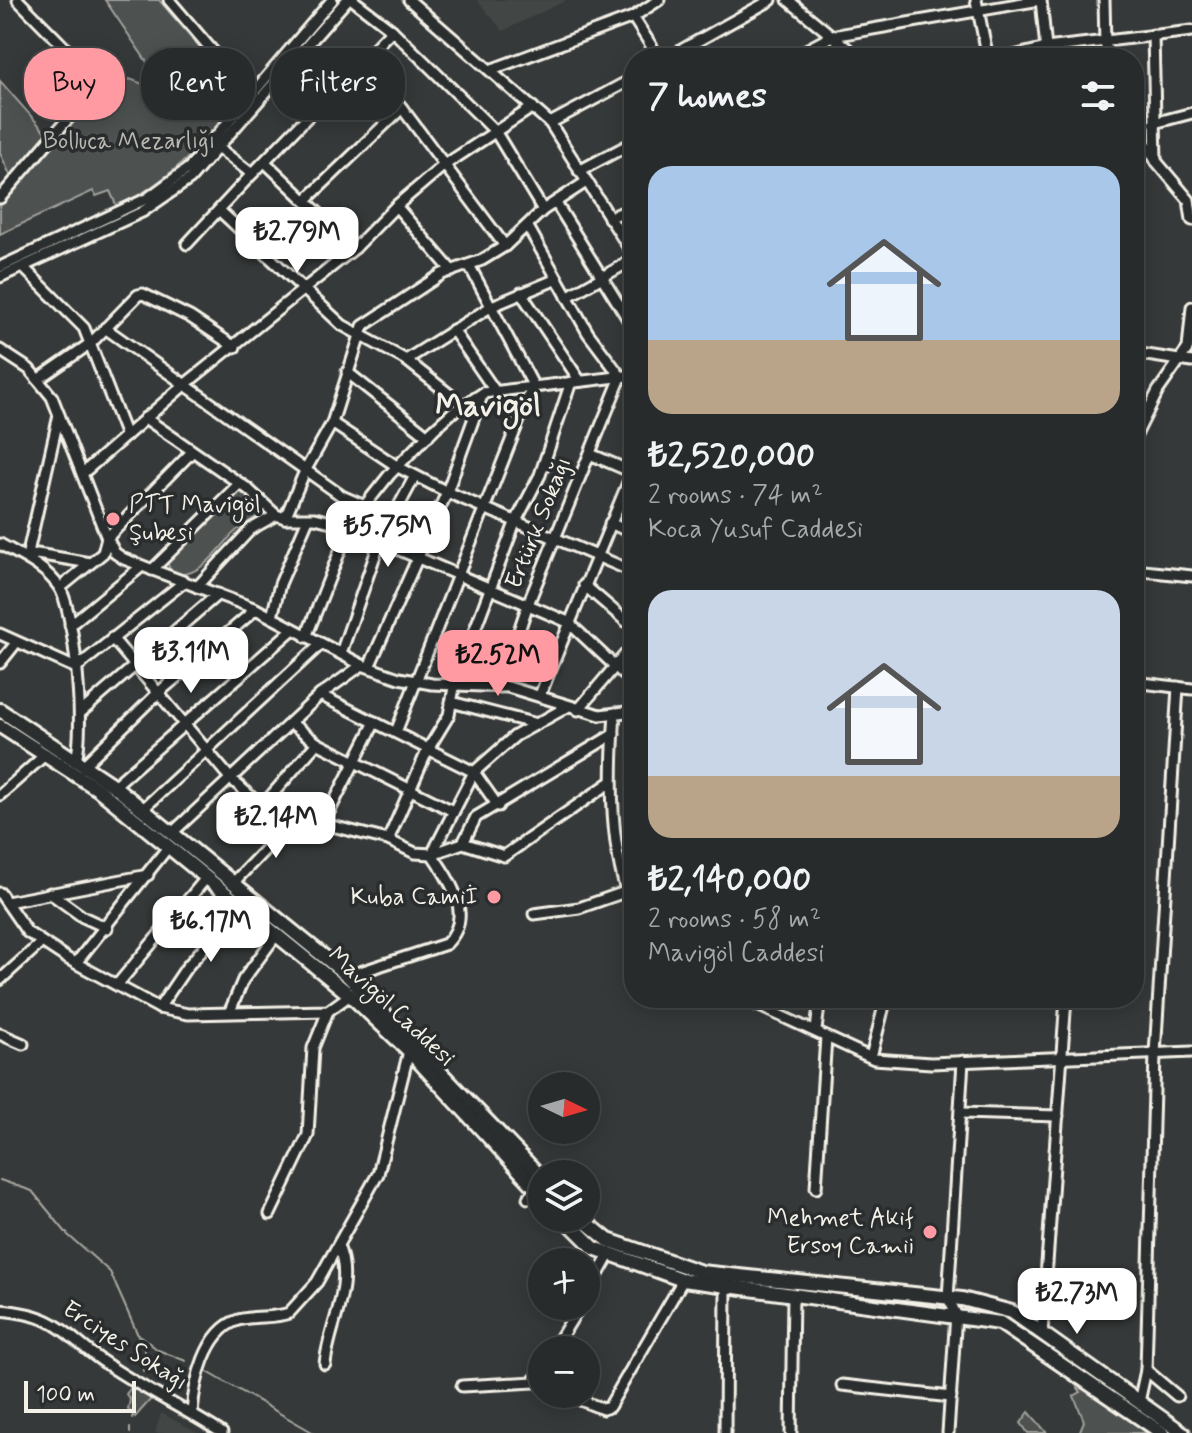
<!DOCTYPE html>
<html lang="en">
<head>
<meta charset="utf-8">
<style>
  body { margin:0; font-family:Mynerve,sans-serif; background:#303333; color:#f1f3f6; height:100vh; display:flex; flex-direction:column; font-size:30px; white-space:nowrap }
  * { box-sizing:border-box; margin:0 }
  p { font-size:26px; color:#a5a7a9 }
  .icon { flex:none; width:44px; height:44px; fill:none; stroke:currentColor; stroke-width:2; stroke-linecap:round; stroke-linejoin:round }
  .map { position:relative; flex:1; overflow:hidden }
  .panel { position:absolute; left:624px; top:48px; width:520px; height:960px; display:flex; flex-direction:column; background:#282b2b; border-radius:32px; box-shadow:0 4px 20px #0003,0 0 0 2px #444747 }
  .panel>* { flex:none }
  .top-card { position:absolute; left:24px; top:48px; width:480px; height:72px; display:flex; gap:16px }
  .needle { width:52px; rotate:95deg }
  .buttons { position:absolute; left:528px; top:1072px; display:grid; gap:16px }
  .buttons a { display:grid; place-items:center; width:72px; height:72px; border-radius:50%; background:#282b2b; box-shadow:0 4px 20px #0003,0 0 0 2px #444747; font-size:40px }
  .scale { position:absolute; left:24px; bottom:20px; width:112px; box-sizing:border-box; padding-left:8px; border:4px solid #f4f1e8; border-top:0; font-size:22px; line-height:28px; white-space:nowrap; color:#f4f1e8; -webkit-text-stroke:6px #2a2d2e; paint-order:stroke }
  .price { position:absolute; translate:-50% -68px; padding:0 18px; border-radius:16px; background:#fff; color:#222; font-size:26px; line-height:52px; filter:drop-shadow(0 2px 4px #0008) }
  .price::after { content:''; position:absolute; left:50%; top:48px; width:24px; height:18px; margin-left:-12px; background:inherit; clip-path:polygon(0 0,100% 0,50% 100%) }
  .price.selected { background:#ff9aa2; color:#111 }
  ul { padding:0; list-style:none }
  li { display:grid; align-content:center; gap:16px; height:424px; padding:0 24px }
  li span { display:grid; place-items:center; height:248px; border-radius:24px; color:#555 }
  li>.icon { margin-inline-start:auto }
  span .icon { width:144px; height:144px; fill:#fffc; stroke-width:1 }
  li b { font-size:34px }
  h2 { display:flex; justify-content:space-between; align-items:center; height:96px; padding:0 24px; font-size:34px }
  .tag { padding:0 28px; border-radius:32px; background:#282b2b; box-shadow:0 4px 20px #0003,0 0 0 2px #444747; font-size:28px; line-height:72px }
  .tag.selected { background:#ff9aa2; color:#111 }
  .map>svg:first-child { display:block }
  .built { fill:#434645 }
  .green { fill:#4e514f; stroke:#a1a19c; stroke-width:2 }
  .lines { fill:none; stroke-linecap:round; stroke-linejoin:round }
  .stream { stroke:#a8a7a1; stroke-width:2 }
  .minor-casing { stroke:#f4f1e8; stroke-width:15 }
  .major-casing { stroke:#f4f1e8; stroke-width:18 }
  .minor { stroke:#2a2d2e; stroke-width:9 }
  .major { stroke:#2a2d2e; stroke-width:12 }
  .poi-dot { fill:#ff9aa2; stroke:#2a2d2e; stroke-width:3 }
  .labels { text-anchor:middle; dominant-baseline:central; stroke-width:7; stroke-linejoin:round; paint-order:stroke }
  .park-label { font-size:24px; fill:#bab9b2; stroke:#2a2d2e }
  .poi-label { font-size:24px; fill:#f4f1e8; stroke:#2a2d2e; text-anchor:end }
  .street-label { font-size:24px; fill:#f4f1e8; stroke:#2a2d2e }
  .district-label { font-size:32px; font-weight:bold; fill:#f4f1e8; stroke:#2a2d2e }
</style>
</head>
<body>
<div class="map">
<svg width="1192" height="1433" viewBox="0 0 1192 1433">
  <rect width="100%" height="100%" fill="#363939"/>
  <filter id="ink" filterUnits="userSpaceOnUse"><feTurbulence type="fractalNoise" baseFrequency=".0125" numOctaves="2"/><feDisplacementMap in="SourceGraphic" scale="16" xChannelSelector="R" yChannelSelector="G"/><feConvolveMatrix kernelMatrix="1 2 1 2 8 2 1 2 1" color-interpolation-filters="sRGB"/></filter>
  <g filter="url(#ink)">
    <g class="built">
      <path d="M477 0H567L503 31Z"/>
      <path d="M161 1413 198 1433H155Z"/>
    </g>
    <g class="green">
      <path d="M105 0H159L212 61 171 89 148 78 151 68Z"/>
      <path d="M214 63 243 95C205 143 172 180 117 207L110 191 96 196 93 191 0 234V205L103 89 110 86 113 90 130 79 166 93Z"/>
      <path d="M0 81 47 134 11 177 0 153Z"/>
      <path d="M239 490 266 511C255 518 238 527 230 537 217 553 192 585 170 570L166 558Z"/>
      <path d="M1070 1378H1075L1118 1411 1155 1433H1079L1084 1421 1074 1396 1081 1392Z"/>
      <path d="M130 1389 140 1390 151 1399 135 1417 128 1409 130 1400 126 1394Z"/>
      <path d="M1029 1412 1047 1433H1028L1021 1423Z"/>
    </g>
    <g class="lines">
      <g class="stream">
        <path d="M0 1180 32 1191 68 1235 110 1272 145 1351 143 1371"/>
        <path d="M139 1335 158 1350 186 1361"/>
        <path d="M204 1370 314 1433"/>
        <path d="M132 1418 135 1405"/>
        <path d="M130 1433V1428"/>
      </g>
      <g class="minor-casing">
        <g id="minor">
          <path d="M169 0 252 97"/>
          <path d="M353 0 392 30 495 131 543 210"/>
          <path d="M409 0 550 123 634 256"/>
          <path d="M788 0 859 58"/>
          <path d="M976 0 988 58"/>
          <path d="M1104 0 1105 44 1110 58"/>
          <path d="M633 17 659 58"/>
          <path d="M1153 35 1156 161"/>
          <path d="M1046 48 1192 31"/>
          <path d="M667 58 771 0"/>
          <path d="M791 58 832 36 1040 0"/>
          <path d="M1005 58 1046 48 1041 0"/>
          <path d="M356 68 399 104 505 246"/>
          <path d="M490 70 633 17 659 0"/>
          <path d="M550 123 634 78"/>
          <path d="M1134 123 1156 161 1189 200 1192 220"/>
          <path d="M1154 123 1192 113"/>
          <path d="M220 149 252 174 392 30"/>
          <path d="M266 163 355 248"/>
          <path d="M579 171 634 142"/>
          <path d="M0 198 96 86 88 71 18 0"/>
          <path d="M307 199 402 108"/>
          <path d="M556 203 634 329"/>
          <path d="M396 206 452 271"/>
          <path d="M219 210 342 325 406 360 463 405"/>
          <path d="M609 218 634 207"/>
          <path d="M187 244 252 174"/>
          <path d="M0 267 148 198 189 168 332 0"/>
          <path d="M23 267 84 328 126 436"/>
          <path d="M0 277 142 212 190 179 347 0"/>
          <path d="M521 293 580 381"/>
          <path d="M567 297 634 259"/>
          <path d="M105 328 342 496 367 507"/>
          <path d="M453 330 495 391"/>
          <path d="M0 350 29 369 52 397 107 538 115 553 124 559 256 609 362 665 399 678 432 684 508 687 600 715 634 711"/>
          <path d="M1134 353 1192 362"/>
          <path d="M406 360 492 306 557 279"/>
          <path d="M347 372 428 436"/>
          <path d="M39 379 91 343 138 295 143 294 190 317 235 347"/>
          <path d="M59 415 27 557 37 554 90 563"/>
          <path d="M145 418 248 489 276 515"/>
          <path d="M332 423 398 467 447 492 634 572"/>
          <path d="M1134 439 1158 391 1188 348 1192 307"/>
          <path d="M590 454 632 472"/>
          <path d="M83 473 183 386 355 248 396 206 443 166 533 107"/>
          <path d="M285 518 305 471 332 423 363 326 442 274 482 260 505 246 543 210 586 182"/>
          <path d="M610 523 634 534"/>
          <path d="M339 524 568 622 634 684"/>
          <path d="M0 544C21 556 45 566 59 587 75 610 86 737 75 762"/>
          <path d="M152 570 239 484"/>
          <path d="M1134 570 1192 576"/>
          <path d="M584 585 634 628"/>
          <path d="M197 587 251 529 276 515 285 518H315L339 524 354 519 390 474 433 430 453 412 483 393 634 375"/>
          <path d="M60 588 103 553 107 538 191 453"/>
          <path d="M272 617 280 584 308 519"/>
          <path d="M70 625 142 566"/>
          <path d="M0 634 76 668 184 582"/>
          <path d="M306 637 349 528"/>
          <path d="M112 638 230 778 257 802 296 817 388 840 415 853 432 854 474 772 515 736 567 707"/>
          <path d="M341 653 380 541 415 476"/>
          <path d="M0 663 16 643"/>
          <path d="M369 667 447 492 483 393"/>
          <path d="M1134 682 1192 689"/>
          <path d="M500 687 528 604 621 377 588 333 528 227"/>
          <path d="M320 695 474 772 498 806"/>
          <path d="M540 695 634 468"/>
          <path d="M451 702 537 724"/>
          <path d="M578 710 634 644"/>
          <path d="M80 713 218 594"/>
          <path d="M615 713C610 781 609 850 634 914"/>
          <path d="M291 723 317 743 453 811"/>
          <path d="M396 732 533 385 469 265"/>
          <path d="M85 764 157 694 256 609"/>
          <path d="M114 786 292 630"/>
          <path d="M0 795 46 754"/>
          <path d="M263 805 317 743"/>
          <path d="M143 809 321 644"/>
          <path d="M324 822 375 722"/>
          <path d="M172 833 320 695 362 665"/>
          <path d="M388 840 427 751 449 715 455 682 515 523 540 475 571 382"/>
          <path d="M463 843 476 817 614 734"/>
          <path d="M234 882 296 817"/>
          <path d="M0 893 27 932 68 959 159 1008 188 1014 328 1011 350 995"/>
          <path d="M50 893 83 917 107 928"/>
          <path d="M7 902 148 875"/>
          <path d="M534 914 579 908 625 892"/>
          <path d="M76 963 169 846"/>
          <path d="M348 976 446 944C475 916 450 881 432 854L463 843 504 856 611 782"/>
          <path d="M0 980 42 942"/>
          <path d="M117 985 207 877"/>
          <path d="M742 998 874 1059 931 1063 1192 1052"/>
          <path d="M159 1008 186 968 242 904"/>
          <path d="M230 1011 243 980 277 934"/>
          <path d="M816 1030 820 998"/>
          <path d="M0 1034 23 1044"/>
          <path d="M871 1057 886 998"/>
          <path d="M961 1113 1058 1116"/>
          <path d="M816 1188 826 1037"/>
          <path d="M528 1198 540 1186"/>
          <path d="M270 1214 308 1135 313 1048 328 1011"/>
          <path d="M586 1296 609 1255"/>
          <path d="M0 1310C64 1316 61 1334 108 1365 145 1390 185 1409 222 1433"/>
          <path d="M1042 1333 1066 998"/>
          <path d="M553 1350 580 1306"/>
          <path d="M325 1364C329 1324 355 1285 338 1246"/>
          <path d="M542 1369 535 1379 542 1385"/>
          <path d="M1146 1370 1177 1396"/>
          <path d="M842 1385 951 1397"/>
          <path d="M462 1386 535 1382"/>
          <path d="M565 1394 603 1409 609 1407 683 1280"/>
          <path d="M1139 1402 1146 1370 1155 1054 1178 687"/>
          <path d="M192 1413C194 1383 205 1331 238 1320 255 1315 273 1319 289 1313L317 1282 378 1174 409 1051"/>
          <path d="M725 1433 726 1288"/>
          <path d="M791 1433 793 1295"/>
          <path d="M948 1433 956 1314 948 1298 963 1061"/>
        </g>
      </g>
      <g class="major-casing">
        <g id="major">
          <path d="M0 710 114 786 348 976 542 1178"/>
          <path d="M0 726 99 790 350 995 409 1051 542 1195"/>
          <path d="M564 1218 594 1248 683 1280 1000 1323 1162 1433"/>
          <path d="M581 1218 608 1240 701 1272 962 1299 1012 1312 1183 1433"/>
        </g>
      </g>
      <use href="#minor" class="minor"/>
      <use href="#major" class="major"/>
    </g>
  </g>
  <g class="poi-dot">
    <circle cx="113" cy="519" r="8"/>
    <circle cx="494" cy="897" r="8"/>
    <circle cx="930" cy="1232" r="8"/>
  </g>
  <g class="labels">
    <g class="park-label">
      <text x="129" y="141">Bolluca Mezarlığı</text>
    </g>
    <g class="poi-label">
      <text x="129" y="505" text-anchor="start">PTT Mavigöl<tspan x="129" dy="28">Şubesi</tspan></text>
      <text x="478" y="897">Kuba Camiİ</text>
      <text x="914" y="1218">Mehmet Akif<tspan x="914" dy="28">Ersoy Camii</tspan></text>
    </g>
    <g class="street-label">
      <text transform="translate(539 523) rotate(-68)">Ertürk Sokağı</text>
      <text transform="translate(391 1007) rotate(43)">Mavigöl Caddesi</text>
      <text transform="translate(125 1346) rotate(33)">Erciyes Sokağı</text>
    </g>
    <g class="district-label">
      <text x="488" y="406">Mavigöl</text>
    </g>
  </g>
</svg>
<div class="buttons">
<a><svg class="needle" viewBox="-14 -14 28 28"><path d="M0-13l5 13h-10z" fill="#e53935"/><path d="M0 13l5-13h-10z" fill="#a5a7a9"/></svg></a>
<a><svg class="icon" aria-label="layers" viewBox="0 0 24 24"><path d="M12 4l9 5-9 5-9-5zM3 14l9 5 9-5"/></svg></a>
<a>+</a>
<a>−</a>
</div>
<div class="scale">100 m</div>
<b class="price" style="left:297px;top:275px">₺2.79M</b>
<b class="price" style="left:388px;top:569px">₺5.75M</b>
<b class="price" style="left:191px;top:695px">₺3.11M</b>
<b class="price selected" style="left:498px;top:698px">₺2.52M</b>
<b class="price" style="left:276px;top:860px">₺2.14M</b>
<b class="price" style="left:211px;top:964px">₺6.17M</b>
<b class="price" style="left:1077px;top:1336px">₺2.73M</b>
<div class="top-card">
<a class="tag selected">Buy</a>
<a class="tag">Rent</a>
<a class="tag">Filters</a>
</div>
<section class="panel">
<h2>7 homes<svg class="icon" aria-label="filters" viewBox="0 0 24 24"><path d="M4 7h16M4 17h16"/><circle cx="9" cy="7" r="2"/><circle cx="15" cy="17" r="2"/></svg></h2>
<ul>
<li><span style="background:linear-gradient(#a9c7e8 70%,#b9a48a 0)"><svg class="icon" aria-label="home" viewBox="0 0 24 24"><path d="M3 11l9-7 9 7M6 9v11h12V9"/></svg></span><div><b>₺2,520,000</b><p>2 rooms · 74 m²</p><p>Koca Yusuf Caddesi</p></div></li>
<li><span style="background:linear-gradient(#c9d6e8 75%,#b9a48a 0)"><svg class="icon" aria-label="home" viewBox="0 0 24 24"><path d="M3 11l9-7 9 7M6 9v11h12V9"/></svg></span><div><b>₺2,140,000</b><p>2 rooms · 58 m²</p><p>Mavigöl Caddesi</p></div></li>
</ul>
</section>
</div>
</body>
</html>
